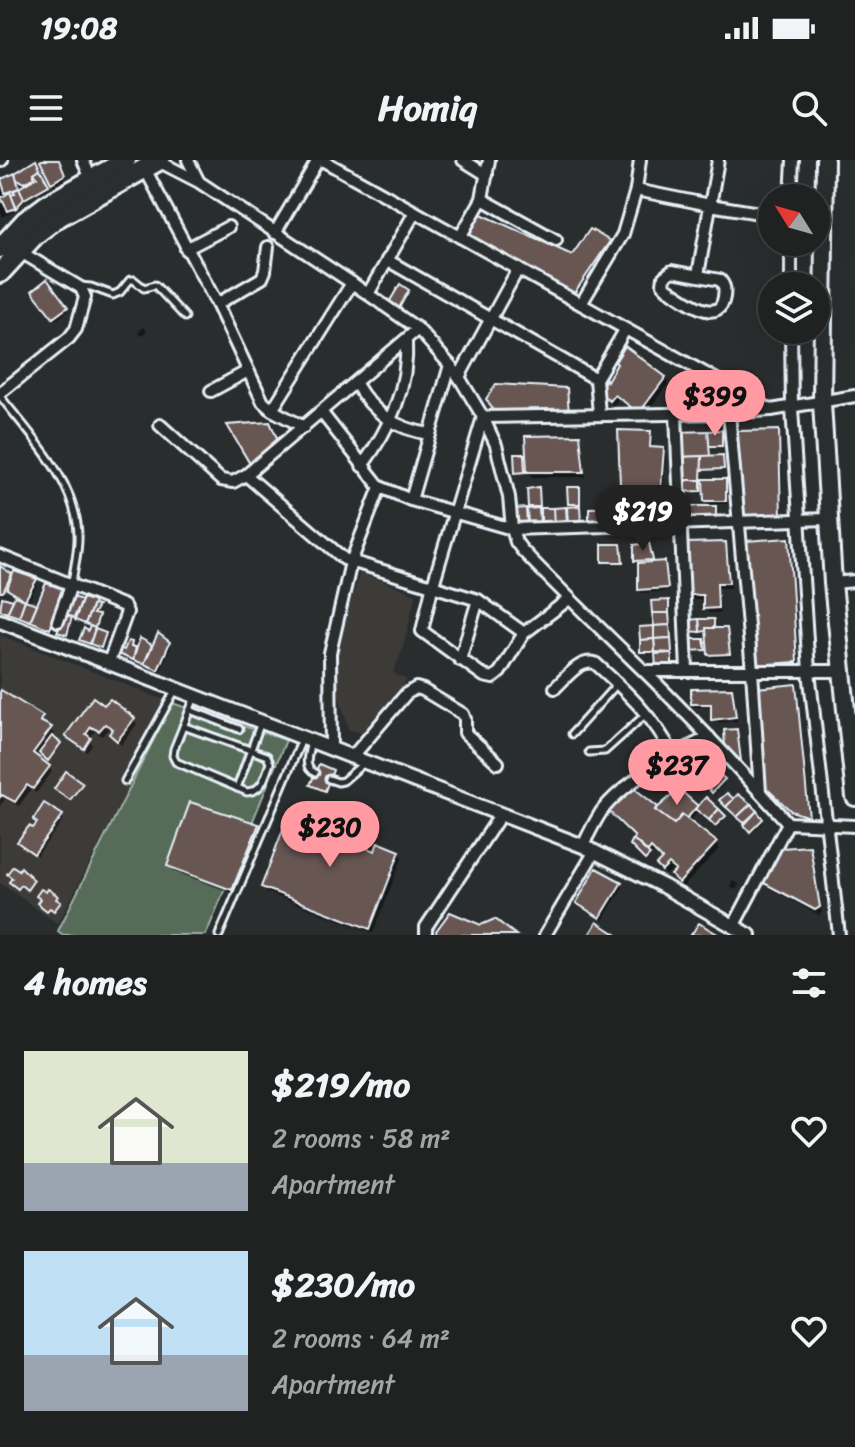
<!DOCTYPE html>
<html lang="en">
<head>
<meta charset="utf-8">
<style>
  body { margin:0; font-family:Sriracha,sans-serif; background:#282a2a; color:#f1f3f6; height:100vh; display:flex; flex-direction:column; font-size:30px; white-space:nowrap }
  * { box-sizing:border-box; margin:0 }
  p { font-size:26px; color:#a2a4a5 }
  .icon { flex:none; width:44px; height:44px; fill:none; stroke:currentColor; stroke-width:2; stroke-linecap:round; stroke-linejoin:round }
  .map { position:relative; height:775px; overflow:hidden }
  .details { display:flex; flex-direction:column; background:#202222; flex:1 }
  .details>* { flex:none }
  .needle { width:52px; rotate:307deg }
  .tools { position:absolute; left:758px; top:24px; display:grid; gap:16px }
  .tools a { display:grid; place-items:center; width:72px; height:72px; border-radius:50%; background:#202222; box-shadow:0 8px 32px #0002,0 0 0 2px #3d3f40; font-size:40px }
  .price { position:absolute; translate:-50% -68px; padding:0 18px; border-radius:28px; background:#ff9aa2; color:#111; font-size:26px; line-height:52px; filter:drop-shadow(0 2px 4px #0008) }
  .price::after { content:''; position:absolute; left:50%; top:48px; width:24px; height:18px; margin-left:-12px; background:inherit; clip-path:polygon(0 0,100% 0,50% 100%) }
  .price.active { background:#222; color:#fff }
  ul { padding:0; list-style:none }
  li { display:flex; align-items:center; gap:24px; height:200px; padding:0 24px }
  li span { display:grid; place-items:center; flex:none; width:224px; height:160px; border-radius:0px; color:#555 }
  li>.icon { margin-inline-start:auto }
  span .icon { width:96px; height:96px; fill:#fffc; stroke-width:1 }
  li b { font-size:34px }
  h2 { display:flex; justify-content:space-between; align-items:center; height:96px; padding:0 24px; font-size:34px }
  .status { display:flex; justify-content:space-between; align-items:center; height:56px; padding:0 40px; background:#202222; direction:ltr }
  .status svg { height:22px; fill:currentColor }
  header { display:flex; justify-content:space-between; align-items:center; height:104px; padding:0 24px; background:#202222; font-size:36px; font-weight:700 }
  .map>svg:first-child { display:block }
  .built { fill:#3d3a39 }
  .green { fill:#566c58; stroke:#9faea8; stroke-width:2 }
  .shadow { fill:#0007; fill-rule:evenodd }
  .building { fill:#685752; stroke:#e8f1f8; stroke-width:2 }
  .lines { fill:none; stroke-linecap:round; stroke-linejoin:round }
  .service-casing { stroke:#e8f1f8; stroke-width:11 }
  .minor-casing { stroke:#e8f1f8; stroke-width:16 }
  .tertiary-casing { stroke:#e8f1f8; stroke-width:18 }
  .primary-casing { stroke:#e8f1f8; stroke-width:22 }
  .trunk-casing { stroke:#e8f1f8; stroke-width:24 }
  .service { stroke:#2a2d2e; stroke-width:5 }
  .minor { stroke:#2a2d2e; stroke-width:10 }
  .tertiary { stroke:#2a2d2e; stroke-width:12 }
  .primary { stroke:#2a2d2e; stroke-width:16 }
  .trunk { stroke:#2a2d2e; stroke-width:18 }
</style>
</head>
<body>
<div class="status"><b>19:08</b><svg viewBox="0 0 49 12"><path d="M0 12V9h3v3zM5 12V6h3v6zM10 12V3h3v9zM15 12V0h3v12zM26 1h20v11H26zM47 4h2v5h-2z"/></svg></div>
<header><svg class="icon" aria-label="menu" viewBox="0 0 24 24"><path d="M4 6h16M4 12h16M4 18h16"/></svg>Homiq<svg class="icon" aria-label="search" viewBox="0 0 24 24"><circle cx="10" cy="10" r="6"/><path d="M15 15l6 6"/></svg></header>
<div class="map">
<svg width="855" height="775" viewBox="0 0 855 775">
  <rect width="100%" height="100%" fill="#2a2d2e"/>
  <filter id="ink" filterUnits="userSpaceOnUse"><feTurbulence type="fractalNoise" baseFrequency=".0125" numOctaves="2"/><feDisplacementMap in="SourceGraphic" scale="16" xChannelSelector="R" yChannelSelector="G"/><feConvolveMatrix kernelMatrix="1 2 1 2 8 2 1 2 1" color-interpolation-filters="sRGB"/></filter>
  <g filter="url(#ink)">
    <g class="built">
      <path d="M360 412 416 434 403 488 393 513 407 520 366 574 349 570 330 505Z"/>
      <path d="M0 475 172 543 58 764 0 723Z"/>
    </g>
    <path class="green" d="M172 543 286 580 206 775H63L58 771Z"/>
    <g class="shadow">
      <path d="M45 0H58L66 19 54 25 43 2Z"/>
      <path d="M35 3 49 28 25 40 16 50 3 57 0 52V22ZM32 5 39 18 18 32 14 19ZM14 28 18 35 10 37 7 30Z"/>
      <path d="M469 74 572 97 608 82 612 87 576 139 472 79Z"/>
      <path d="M37 135 66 148 68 151 56 160Z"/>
      <path d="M143 167 147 170 142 176 138 173Z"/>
      <path d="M665 219 668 224 643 257 618 239 614 245 606 240 603 234Z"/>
      <path d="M721 272 722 287H710L711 298 723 299 724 311H702V321H724L727 325V344H708L706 340V323H701V333L682 334 680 274Z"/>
      <path d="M778 272 781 277 783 363 742 358Z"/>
      <path d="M650 273 653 278 652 290H663L666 295 663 334 657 336 661 342 663 365 643 340H634L626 330Z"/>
      <path d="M579 277 582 282 586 317H532L529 312Z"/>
      <path d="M538 329 540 350 572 348 570 344 580 331V346H577L580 350 581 365 517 367 514 351H530L529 330Z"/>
      <path d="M788 380 791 386 799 507 759 510 756 504Z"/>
      <path d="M725 384 728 390 731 428H719L720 453H708L705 448V440H691L688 434Z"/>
      <path d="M649 388 654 404 664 403 666 407 669 431 642 433 640 429V402L636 400Z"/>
      <path d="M0 408 10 415 13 419 35 421 37 425 29 440 7 426 4 434 0 433Z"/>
      <path d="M62 431 64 434 59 457 52 471 0 450V433L2 439 35 446 37 449Z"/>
      <path d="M71 438 93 444 96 447 97 449 94 456 99 458 95 471 106 477 102 489 82 482 81 480 89 474 92 467 79 461 76 458 73 460 68 476 61 473 60 472 67 456 66 454Z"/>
      <path d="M668 442 669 444 672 508 657 494H643L642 492Z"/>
      <path d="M714 463V470H726L728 474 731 497 712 498 710 494 708 473H690L689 471Z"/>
      <path d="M169 483 171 487 160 512 117 493 126 492 131 484 132 489H135L137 493 150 486 152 490Z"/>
      <path d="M795 526 798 531 811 661 796 656 770 632 767 626Z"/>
      <path d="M731 530 733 534 737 561 715 563 713 559V547H695L693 544Z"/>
      <path d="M0 535 41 558 44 563 43 565 50 569 54 574 51 578 61 586 49 601 40 592 36 598 48 607 52 612 36 633 31 629 19 646 5 639 0 646Z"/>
      <path d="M105 548 134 559 137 564 121 585 111 574 114 572 109 568 102 576 95 571 89 579 92 585 87 592 71 581 68 576Z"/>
      <path d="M719 616 725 623 714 634 708 626Z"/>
      <path d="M635 632 658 650 696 647 726 659 717 667 698 651 689 663 716 683 719 689 683 727 677 720V712L673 709 666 715 662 711 663 701 655 691 647 701 632 685 637 678Z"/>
      <path d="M738 637 763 662 752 673 747 668V665L730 649Z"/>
      <path d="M61 656 63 660 37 696 21 686 19 682 38 665 35 660Z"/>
      <path d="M257 665 260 670 235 734 173 711 170 705Z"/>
      <path d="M366 680 369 685 367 691 399 692 402 698 373 773 266 732 263 727Z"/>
      <path d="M809 688 812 694 822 753 819 755 767 727 764 722Z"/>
      <path d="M732 721 739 724 736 730 730 727Z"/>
      <path d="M621 724 623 727 603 760 581 746 579 743Z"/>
    </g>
    <g class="building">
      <path d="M36 0 40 9 34 13V18L24 23 20 20 17 21 15 13Z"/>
      <path d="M42 0H59L65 15 51 23 40 1Z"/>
      <path d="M40 9 49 25 24 39 19 28 37 17 34 13Z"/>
      <path d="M15 13 19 28 5 33 1 19Z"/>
      <path d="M19 28 24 39 16 48 11 34 15 33 13 31Z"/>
      <path d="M10 32 16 48 8 51 1 38Z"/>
      <path d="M479 53 572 95 590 69 610 81 573 135 467 74Z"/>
      <path d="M47 119 68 147 53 158 32 131Z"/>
      <path d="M400 124 409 130 398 150 388 144Z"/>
      <path d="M625 186 666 217 639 253 615 235 610 241 601 234 603 231 600 229 606 219 607 221 617 204 615 202Z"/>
      <path d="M496 224 567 228 569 254 497 256 486 239Z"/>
      <path d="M270 262 280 285 250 304 227 265Z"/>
      <path d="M618 270 651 271 650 287 664 288 661 328 640 336H629L620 325Z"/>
      <path d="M722 270V286H709L708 271Z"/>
      <path d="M779 270 781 358 740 359 738 271Z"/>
      <path d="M708 271 710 296 679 297 678 272Z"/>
      <path d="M580 275 584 312H527L525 276Z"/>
      <path d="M514 294H524L525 312 515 313Z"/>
      <path d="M723 295 724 309 701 310 702 296Z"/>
      <path d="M702 296 701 320H680L679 297Z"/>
      <path d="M703 319H726V341H704Z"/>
      <path d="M680 320H701V331L679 332Z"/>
      <path d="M539 327 540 347H528L527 329Z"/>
      <path d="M567 327H580V344H568Z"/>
      <path d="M660 336 662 362H641V338Z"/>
      <path d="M580 346 581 363 568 364 567 347Z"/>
      <rect x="687" y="346" width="29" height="14"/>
      <path d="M566 347 567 364 555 365 554 348Z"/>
      <path d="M631 347 632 362 589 364V348Z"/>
      <path d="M526 348 527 364 514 366 512 349Z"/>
      <path d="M539 348 540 364H528L527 349Z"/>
      <path d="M541 348H553L554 365H541Z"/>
      <path d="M789 378 797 502 754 505 746 381Z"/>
      <path d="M726 382 729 423H717L718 448 703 449V435H686L684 383Z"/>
      <path d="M649 383 653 400 634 401V385Z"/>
      <path d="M602 384H621L623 402H602Z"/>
      <path d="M665 401 668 428 638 430V403Z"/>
      <path d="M0 406 12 414 3 432H0Z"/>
      <path d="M14 411 37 419 25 440 7 429Z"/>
      <path d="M46 423 63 429 58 452 50 469 30 461Z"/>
      <path d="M15 436 25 440 19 457 7 453Z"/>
      <path d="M70 436 82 440 74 458 64 454Z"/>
      <path d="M2 437 13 440 7 453 0 450Z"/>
      <path d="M83 438 94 442 85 464 75 460Z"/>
      <path d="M25 440 37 444 30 461 19 457Z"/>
      <path d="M669 440V453H652L651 441Z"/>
      <path d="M93 445 98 446 93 454 99 455 95 468 85 464Z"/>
      <path d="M652 453H669L670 465 654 466Z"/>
      <path d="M66 455 72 457 67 475 57 472Z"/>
      <path d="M699 459H714V468H706V471L700 472Z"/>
      <path d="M699 459 700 472 687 471 686 460Z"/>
      <path d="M670 465 671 478 654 479V466Z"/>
      <path d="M90 466 95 468 90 484 79 480 84 468 88 471Z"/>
      <path d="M654 466V479L640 480 639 467Z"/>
      <path d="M706 468H727L730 494 708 495Z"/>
      <path d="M95 469 106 473 101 488 90 484Z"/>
      <path d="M158 473 170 482 158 510 144 504Z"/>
      <path d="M140 478 152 485 144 504 133 500Z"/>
      <path d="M671 478 672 493 655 492 654 479Z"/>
      <path d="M654 479 655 492H640V480Z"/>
      <path d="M688 479H704L706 490 689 491Z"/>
      <path d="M128 481 132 482 131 487H136L133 500 115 493 118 487 124 490Z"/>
      <path d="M672 493V507H656L655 494Z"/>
      <path d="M796 524 809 657 791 651 765 627 757 528Z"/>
      <path d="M732 528 736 557 711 560V544H691V529Z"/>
      <path d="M1 530 43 556 40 561 52 567 33 593 50 606 33 629 27 625 15 642 2 635 0 637V532Z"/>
      <path d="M93 537 104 545 110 539 135 558 117 581 109 574 113 569 105 564 99 571 91 567 86 574 91 578 84 589 65 576Z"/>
      <path d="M737 569 741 601 736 602 722 589 725 587 724 570Z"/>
      <path d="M52 576 61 583 48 601 39 593Z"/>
      <path d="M700 597 713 609 700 621 688 610Z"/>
      <path d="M319 604 333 610 325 631 310 625Z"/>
      <path d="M66 611 83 623 70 640 54 629Z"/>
      <path d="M719 614 725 619 712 633 706 626Z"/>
      <path d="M635 629 658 647 655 650 674 664 682 655 717 682 679 723 671 715 676 710 669 704 662 711 656 705 662 699 651 688 648 692 633 679 635 677 606 649Z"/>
      <path d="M679 629 698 646 687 658 682 655 674 664 655 650Z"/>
      <path d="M727 633 734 639 726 647 719 640Z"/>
      <path d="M738 634 751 644 737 657 726 647Z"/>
      <path d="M706 637 719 649 709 660 695 649Z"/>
      <path d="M190 642 259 664 232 730 167 706Z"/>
      <path d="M44 643 63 655 34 694 17 682 29 666 33 668 37 663 33 660Z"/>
      <path d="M751 644 757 651 744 663 737 657Z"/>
      <path d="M719 649 726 656 715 666 709 660Z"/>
      <path d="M294 650 367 678 364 687 375 691 378 682 400 691 370 769 261 727 289 654Z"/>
      <path d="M757 651 763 659 750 672 744 665Z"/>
      <path d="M633 679 650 695 645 700 630 685Z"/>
      <path d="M810 686 820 747 815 750 762 722 781 688Z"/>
      <path d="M13 706 19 710 21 707 34 720 27 730 21 725 18 729 9 722 12 718 7 714Z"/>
      <path d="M596 708 622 722 600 758 576 743Z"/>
      <path d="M41 729 46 732 48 729 58 736 56 739 61 742 54 751 50 748 47 751 37 743 40 739 36 736Z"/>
      <path d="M450 752 481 765 495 759 516 775H437L436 771Z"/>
      <path d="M597 762 617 775H589Z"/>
      <path d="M699 763 719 775H691Z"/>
    </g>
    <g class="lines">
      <g class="service-casing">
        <g id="service">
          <path d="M79 126 91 127 113 135 120 132 130 120H134L144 128 155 125 185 157"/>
          <path d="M0 236C31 276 76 321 78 374 79 390 74 407 72 423"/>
          <path d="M190 550 239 569"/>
          <path d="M183 566 267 596 270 603C265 616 263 631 247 632L176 602 173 596 174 589 195 537"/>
          <path d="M572 574 617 524"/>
          <path d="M311 581C309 592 302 608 315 613"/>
          <path d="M589 592 605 591 646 554"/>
          <path d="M329 619 338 622 343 621 365 602"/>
          <path d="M125 621 176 529"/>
          <path d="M237 628 261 562"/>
          <path d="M219 775 303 577"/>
        </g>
      </g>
      <g class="minor-casing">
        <g id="minor">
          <path d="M83 0 91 19"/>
          <path d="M188 0 198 20"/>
          <path d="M322 0 771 250 855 236"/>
          <path d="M463 0 487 15"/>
          <path d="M0 1 2 0"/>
          <path d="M158 1 199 22 352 123 418 169 450 205 459 217 483 257 496 285 509 337 512 369 516 382 522 390C562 432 603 471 644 511 694 560 741 611 788 663L855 666"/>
          <path d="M145 9 217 144 263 242 272 250 304 267"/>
          <path d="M636 30 710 45 772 55"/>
          <path d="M791 38 793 0"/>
          <path d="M482 39 556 80"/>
          <path d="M275 73 318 0"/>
          <path d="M460 77 482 39 489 0"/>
          <path d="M791 82V126"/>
          <path d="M186 89 228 67"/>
          <path d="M387 100 596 219"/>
          <path d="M672 111 720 120C725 126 725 129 724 137 719 168 683 138 668 129L663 124 664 117Z"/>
          <path d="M698 115 718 0"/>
          <path d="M368 134 415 52"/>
          <path d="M217 144 262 118 265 111 268 87"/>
          <path d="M581 144 623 74 636 30 640 0"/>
          <path d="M791 170 792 248 809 511 839 775"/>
          <path d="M459 217 518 109"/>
          <path d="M356 224C373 253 396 269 430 274"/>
          <path d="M211 231 248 211"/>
          <path d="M0 233 69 178 76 169 85 137 81 128 19 91"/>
          <path d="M272 250 352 123"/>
          <path d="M322 253 380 327 411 340 512 369 828 359"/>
          <path d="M729 253 752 511 760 632"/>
          <path d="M599 254 596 219 625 170"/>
          <path d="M676 254 687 511"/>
          <path d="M160 265 221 320 233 322 246 315 418 169"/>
          <path d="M362 306C390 268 409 227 406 180"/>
          <path d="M246 315 344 399 478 440 524 473"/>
          <path d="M411 340 450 205"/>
          <path d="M0 396 124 446 127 452 109 502"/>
          <path d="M833 423 855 421"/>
          <path d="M569 439 524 473 500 512 493 518 484 516 422 471 432 428 483 257 729 253 771 250"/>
          <path d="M58 461 71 425"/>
          <path d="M460 500 478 440"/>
          <path d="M645 511H842"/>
          <path d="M555 528C566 518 579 499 595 503 625 530 655 558 673 595"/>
          <path d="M331 588 330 493 351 402 380 327"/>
          <path d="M353 596 406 534 416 528 423 530 463 554 465 559V573L498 603"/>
          <path d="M583 686C588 675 594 663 601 652 622 623 676 593 709 577"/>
          <path d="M733 767 788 663"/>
          <path d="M426 775V767L501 654"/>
          <path d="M545 775 595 691"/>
        </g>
      </g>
      <g class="tertiary-casing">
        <path id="tertiary" d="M0 461 583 686 663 726 749 775"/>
      </g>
      <g class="primary-casing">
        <path id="primary" d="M825 0 822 243 833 423 855 637"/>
      </g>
      <g class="trunk-casing">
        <g id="trunk">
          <path d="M0 88 25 61 48 44 126 0"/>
          <path d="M0 113 36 74 57 58 160 0"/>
        </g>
      </g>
      <use href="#service" class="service"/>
      <use href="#minor" class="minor"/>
      <use href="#tertiary" class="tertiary"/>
      <use href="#primary" class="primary"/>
      <use href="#trunk" class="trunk"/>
    </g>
  </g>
</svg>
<div class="tools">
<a><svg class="needle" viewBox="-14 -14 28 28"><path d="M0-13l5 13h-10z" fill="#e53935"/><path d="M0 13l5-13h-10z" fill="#a2a4a5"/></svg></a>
<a><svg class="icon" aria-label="layers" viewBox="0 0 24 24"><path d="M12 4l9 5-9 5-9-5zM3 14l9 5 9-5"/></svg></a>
</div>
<b class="price" style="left:715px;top:278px">$399</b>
<b class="price active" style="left:643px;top:393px">$219</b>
<b class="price" style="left:677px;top:647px">$237</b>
<b class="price" style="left:330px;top:709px">$230</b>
</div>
<section class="details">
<h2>4 homes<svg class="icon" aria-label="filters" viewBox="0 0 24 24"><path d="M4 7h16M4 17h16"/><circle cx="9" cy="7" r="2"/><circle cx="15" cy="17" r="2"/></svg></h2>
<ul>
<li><span style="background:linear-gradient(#dfe7d0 70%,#9aa5b1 0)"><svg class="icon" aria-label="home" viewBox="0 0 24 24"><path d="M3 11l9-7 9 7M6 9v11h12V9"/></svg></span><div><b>$219/mo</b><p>2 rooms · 58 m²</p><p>Apartment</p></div><svg class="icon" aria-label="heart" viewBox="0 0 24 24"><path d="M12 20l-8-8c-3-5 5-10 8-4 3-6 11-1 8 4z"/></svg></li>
<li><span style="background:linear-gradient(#bfe0f5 65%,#9aa5b1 0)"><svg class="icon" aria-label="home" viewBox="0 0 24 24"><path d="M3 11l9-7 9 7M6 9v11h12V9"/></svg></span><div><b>$230/mo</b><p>2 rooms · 64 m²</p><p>Apartment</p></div><svg class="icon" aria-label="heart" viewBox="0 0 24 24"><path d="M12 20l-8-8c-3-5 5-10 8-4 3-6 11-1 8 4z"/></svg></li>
</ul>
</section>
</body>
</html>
